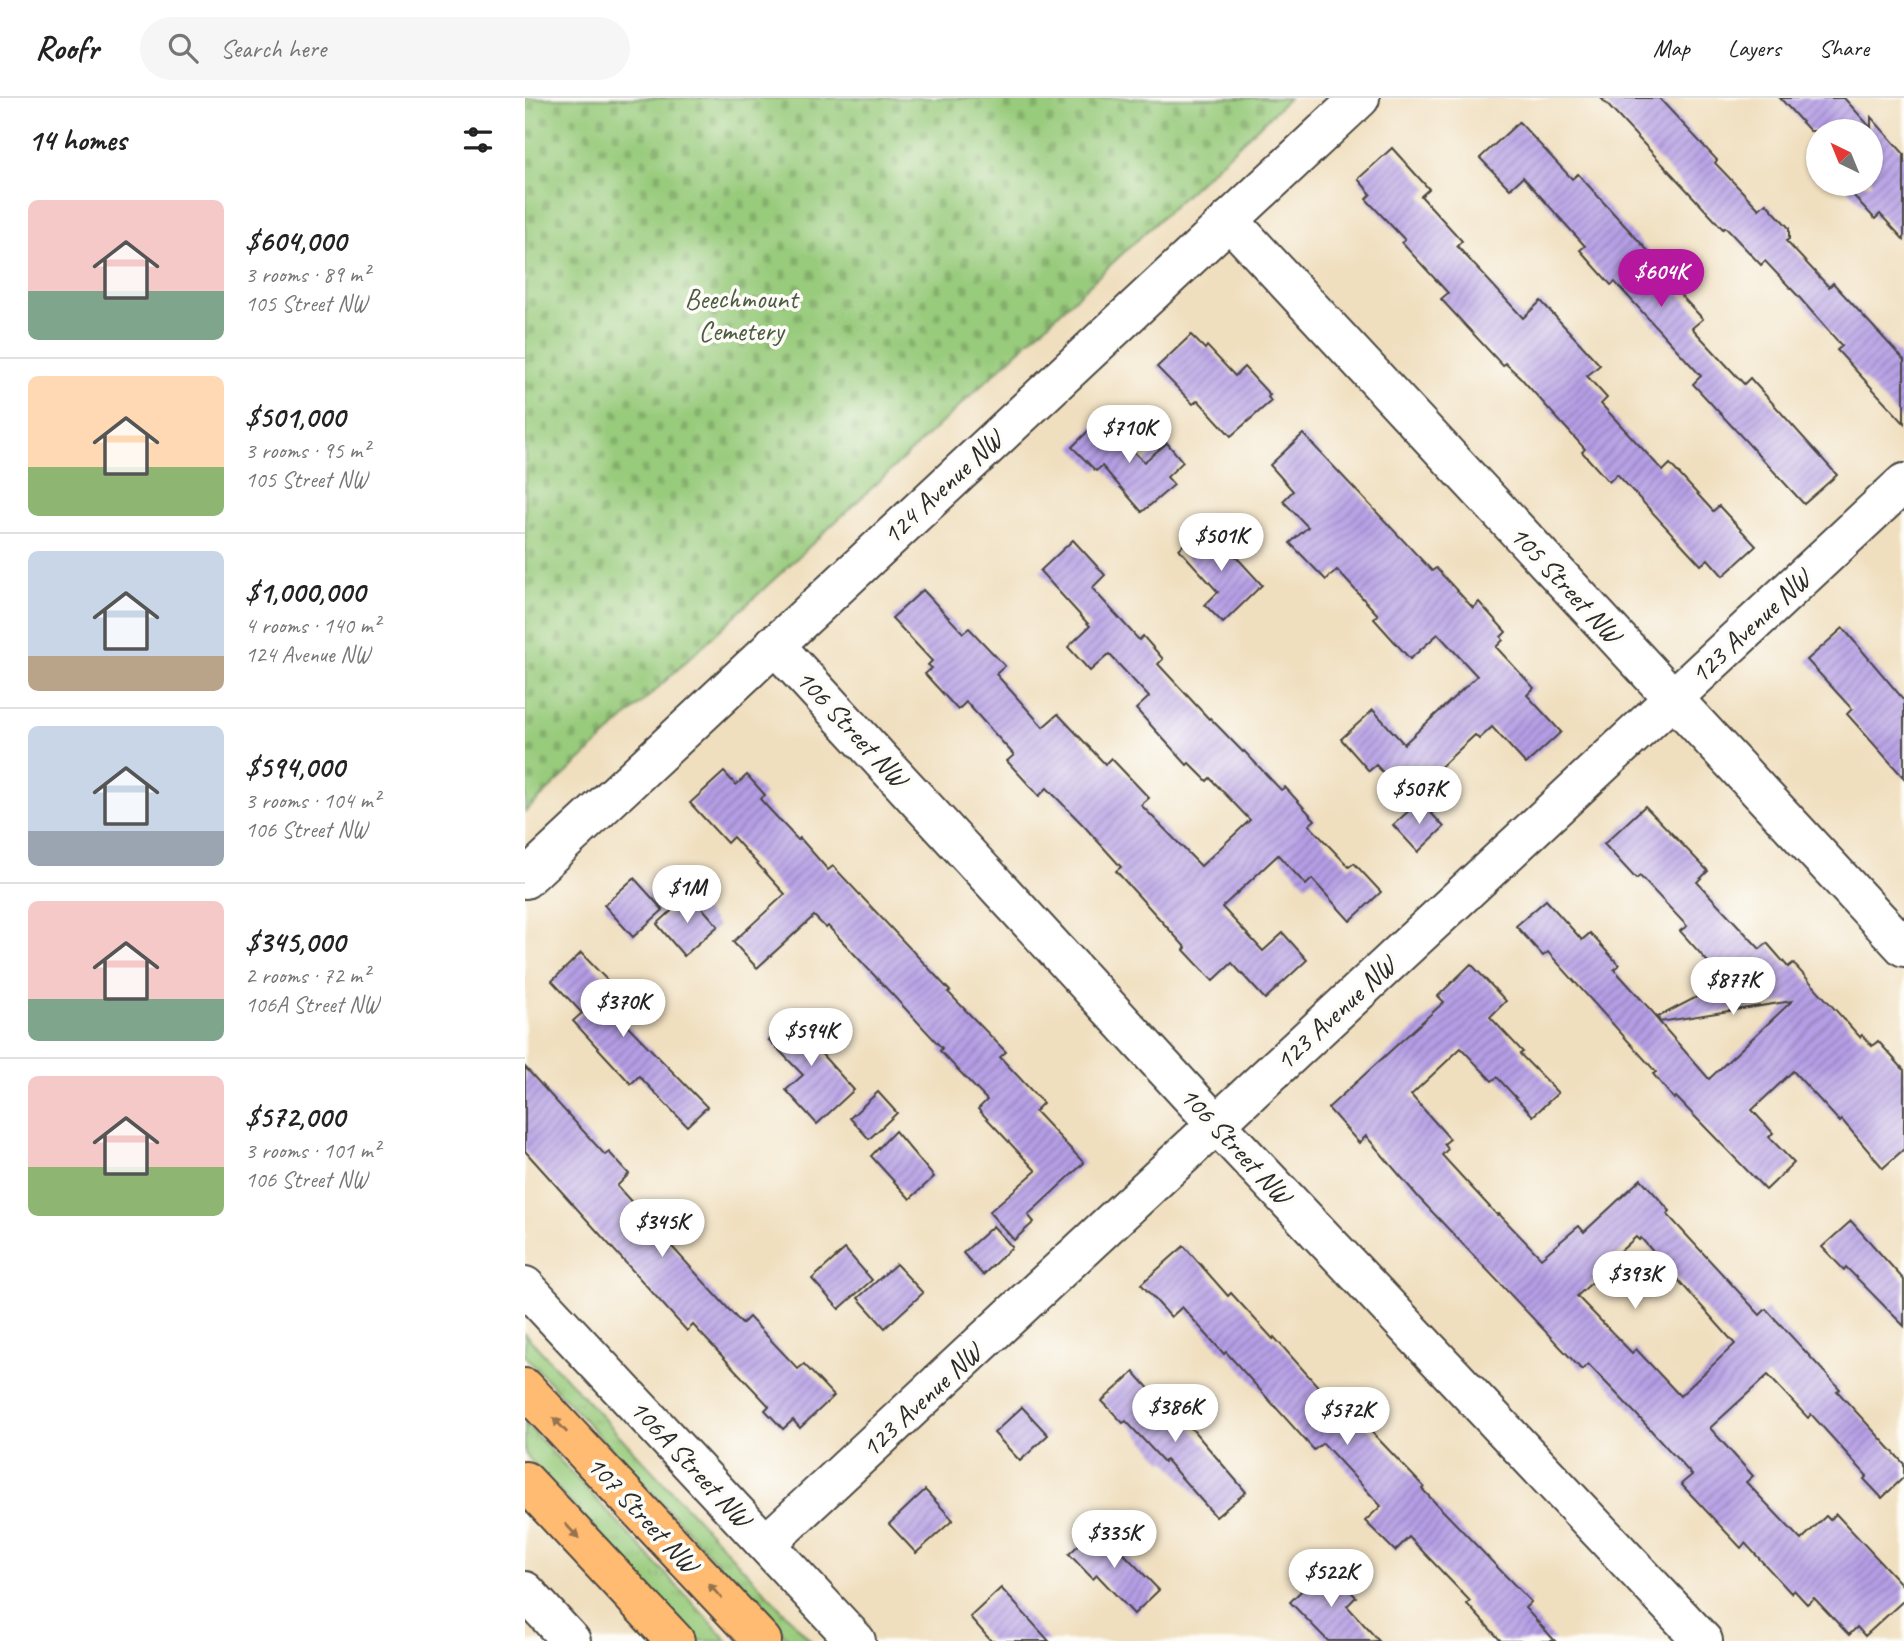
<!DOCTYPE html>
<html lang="en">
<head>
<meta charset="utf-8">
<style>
  body { margin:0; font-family:Caveat,sans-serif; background:#f6f6f6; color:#222; height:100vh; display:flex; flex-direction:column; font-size:26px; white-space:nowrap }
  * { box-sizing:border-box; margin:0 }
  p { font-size:23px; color:#767676 }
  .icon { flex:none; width:38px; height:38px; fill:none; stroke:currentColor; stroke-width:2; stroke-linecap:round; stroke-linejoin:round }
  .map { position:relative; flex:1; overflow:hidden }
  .panel { display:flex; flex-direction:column; background:#fff; width:525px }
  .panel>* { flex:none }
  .needle { width:46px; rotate:317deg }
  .tools { position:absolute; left:1281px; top:21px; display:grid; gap:14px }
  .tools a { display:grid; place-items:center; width:77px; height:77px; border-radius:50%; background:#fff; box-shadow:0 2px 5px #0004; font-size:35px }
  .price { position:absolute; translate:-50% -60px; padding:0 16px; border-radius:24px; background:#fff; color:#222; font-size:23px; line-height:46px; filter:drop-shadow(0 2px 4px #0008) }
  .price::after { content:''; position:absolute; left:50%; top:42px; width:21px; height:16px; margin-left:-10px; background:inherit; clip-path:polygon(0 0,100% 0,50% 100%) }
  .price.on { background:#b5179e; color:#fff }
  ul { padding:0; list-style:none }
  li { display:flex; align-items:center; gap:21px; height:175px; padding:0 28px }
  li+li { border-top:2px solid #e0e0e0 }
  li span { display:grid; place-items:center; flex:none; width:196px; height:140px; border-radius:10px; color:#555 }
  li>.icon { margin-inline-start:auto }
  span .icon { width:84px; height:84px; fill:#fffc; stroke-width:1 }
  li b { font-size:30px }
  h2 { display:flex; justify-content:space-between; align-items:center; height:84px; padding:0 28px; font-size:30px }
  header { display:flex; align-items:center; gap:42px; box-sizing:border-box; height:98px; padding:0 35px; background:#fff; border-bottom:2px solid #e0e0e0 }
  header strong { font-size:33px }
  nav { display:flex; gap:38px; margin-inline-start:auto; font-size:24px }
  .search { width:490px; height:63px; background:#f6f6f6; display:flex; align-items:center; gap:18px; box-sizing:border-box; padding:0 24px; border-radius:38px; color:#767676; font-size:26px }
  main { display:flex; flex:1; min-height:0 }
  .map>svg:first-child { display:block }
  .grass { fill:url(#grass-tufts); stroke:#627b54; stroke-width:2 }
  .cemetery { fill:url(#cemetery-stones); stroke:#627b54; stroke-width:2 }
  .building { fill:url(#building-hatch); fill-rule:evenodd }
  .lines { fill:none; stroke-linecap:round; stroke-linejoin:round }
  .minor-casing { stroke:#494641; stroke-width:42 }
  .major-casing { stroke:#494641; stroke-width:42 }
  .minor { stroke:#fff; stroke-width:38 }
  .major { stroke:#ffbb71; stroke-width:38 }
  .oneway { fill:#95734e }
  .labels { text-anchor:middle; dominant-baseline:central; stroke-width:7; stroke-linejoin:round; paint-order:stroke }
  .park-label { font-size:28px; fill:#4c5b43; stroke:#fdfcf7 }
  .street-label { font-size:28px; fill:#2b2b2b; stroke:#fdfcf7 }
</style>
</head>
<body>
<header>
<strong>Roofr</strong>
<div class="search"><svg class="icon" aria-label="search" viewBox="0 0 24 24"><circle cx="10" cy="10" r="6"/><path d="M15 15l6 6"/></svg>Search here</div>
<nav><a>Map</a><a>Layers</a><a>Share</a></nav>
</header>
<main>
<section class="panel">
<h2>14 homes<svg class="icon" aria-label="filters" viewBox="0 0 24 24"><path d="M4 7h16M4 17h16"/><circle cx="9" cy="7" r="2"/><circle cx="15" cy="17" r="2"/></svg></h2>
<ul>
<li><span style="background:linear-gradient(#f6c9c9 65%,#7fa58c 0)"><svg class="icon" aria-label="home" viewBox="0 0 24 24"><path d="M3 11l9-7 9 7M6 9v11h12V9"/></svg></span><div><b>$604,000</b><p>3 rooms · 89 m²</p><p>105 Street NW</p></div></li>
<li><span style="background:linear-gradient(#ffd9b3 65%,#8fb573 0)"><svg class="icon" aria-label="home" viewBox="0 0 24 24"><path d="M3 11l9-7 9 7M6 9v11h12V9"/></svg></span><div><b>$501,000</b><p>3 rooms · 95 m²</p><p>105 Street NW</p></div></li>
<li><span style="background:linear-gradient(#c9d6e8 75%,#b9a48a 0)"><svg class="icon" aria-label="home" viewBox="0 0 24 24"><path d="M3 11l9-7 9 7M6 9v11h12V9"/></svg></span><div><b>$1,000,000</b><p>4 rooms · 140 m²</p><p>124 Avenue NW</p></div></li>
<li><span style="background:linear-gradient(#c9d6e8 75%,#9aa5b1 0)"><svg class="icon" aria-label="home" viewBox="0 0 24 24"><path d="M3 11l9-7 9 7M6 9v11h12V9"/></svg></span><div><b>$594,000</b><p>3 rooms · 104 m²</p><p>106 Street NW</p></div></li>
<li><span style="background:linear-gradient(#f6c9c9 70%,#7fa58c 0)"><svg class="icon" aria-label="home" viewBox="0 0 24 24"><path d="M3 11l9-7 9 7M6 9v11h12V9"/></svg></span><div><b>$345,000</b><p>2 rooms · 72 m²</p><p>106A Street NW</p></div></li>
<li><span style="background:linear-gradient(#f6c9c9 65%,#8fb573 0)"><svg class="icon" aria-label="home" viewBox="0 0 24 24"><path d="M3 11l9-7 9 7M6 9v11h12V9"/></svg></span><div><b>$572,000</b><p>3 rooms · 101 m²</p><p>106 Street NW</p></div></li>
</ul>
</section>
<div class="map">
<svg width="1379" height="1543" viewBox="0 0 1379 1543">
  <defs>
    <pattern id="grass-tufts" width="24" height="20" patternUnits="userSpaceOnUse" patternTransform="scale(1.75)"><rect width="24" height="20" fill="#98cb7c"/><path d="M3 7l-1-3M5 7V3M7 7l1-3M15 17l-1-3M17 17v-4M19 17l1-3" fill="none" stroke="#83ae6b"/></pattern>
    <pattern id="cemetery-stones" width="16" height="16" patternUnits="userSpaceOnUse" patternTransform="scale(1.75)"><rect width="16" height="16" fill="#98cb7c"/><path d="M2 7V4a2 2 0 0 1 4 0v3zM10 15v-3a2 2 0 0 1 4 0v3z" fill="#83ae6b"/></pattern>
    <pattern id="building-hatch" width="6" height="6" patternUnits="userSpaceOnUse" patternTransform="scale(1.75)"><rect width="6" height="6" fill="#b59ee5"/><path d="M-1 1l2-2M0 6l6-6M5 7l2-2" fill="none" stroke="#9381ba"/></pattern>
  </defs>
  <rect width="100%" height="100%" fill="#fdfcf7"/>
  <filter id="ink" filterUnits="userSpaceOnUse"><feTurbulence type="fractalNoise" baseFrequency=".0143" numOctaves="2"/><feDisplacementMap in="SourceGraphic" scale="14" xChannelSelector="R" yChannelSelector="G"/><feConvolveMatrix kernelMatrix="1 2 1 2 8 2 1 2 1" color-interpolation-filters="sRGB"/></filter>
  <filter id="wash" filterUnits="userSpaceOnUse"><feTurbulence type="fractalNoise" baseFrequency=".00686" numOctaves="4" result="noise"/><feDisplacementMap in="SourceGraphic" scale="28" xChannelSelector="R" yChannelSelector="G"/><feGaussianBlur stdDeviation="1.57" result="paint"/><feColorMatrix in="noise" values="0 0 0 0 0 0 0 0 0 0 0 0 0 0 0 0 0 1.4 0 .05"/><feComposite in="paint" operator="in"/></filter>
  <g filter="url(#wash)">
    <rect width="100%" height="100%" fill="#f0dfbf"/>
    <g class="grass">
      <path d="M0 1236 286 1543H265L0 1258Z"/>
      <path d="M0 1325 203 1543H174L0 1356Z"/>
    </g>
    <path class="cemetery" d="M0 0H764L0 714Z"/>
    <g id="blocks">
      <g class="building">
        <path d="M1076 0H1134L1192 62 1190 65 1234 111 1241 105 1264 130V141L1261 143 1304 189 1308 185 1379 262V325L1312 252 1317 248 1273 198 1240 163 1236 167 1200 129 1198 131Z"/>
        <path d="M1255 0H1319L1346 30V19L1379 56V142L1355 116 1350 121 1318 86H1346V33H1285Z"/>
        <path d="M994 24 1047 81 1053 76 1080 106 1124 154 1119 158 1178 221 1167 230 1219 286 1225 280 1312 377 1279 406 1168 286 1176 278 1090 184 1086 187 1055 152 1060 148 998 79 985 91 955 60Z"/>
        <path d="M867 50 904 91 896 98 937 143 932 148 998 220 1016 203 1075 267 1062 278 1082 300 1076 306 1138 373 1145 366 1188 413 1194 408 1231 448 1198 478 1183 461 1176 467 1092 376 1084 384 1057 354 1060 351 995 279 980 265 978 268 916 201 923 195 877 145 880 142 841 101 846 96 833 81Z"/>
        <path d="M666 237 680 251 682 248 710 278 719 269 745 297 743 299 746 303 706 338 673 302 668 306 632 269Z"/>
        <path d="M575 321 619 364 642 345 658 364 642 379 649 387 617 414 577 368 571 373 547 349Z"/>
        <path d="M778 336 907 473 911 470 948 510 954 504 981 534 976 539 978 542 971 549 1009 590 1002 597 1036 634 1001 666 967 629 954 641 950 637 882 700 851 667 844 673 816 641 848 612 879 646 952 578 913 536 885 561 849 521 853 517 812 472 801 482 765 445 783 429 758 403 768 393 745 367Z"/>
        <path d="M681 426 737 487 698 525 680 507 693 494 654 451Z"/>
        <path d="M548 442 580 477 567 490 614 542 618 538 638 561 633 566 684 621 685 620 718 654 719 653 756 692 760 689 790 722 784 727 824 769 829 765 856 794 825 823 787 781 781 787 753 757 697 809 738 853 758 835 782 862 740 901 707 865 688 883 659 852 661 850 591 773 596 769 559 728 522 690 514 698 482 663 489 657 441 604 433 612 400 576 407 570 403 567 407 563 367 520 398 492 438 535 444 530 480 568 471 576 518 629 533 616 580 666 586 660 624 700 616 707 676 768 725 722 685 680 682 683 664 665 662 667 611 611 624 599 584 556 565 573 543 549 565 528 515 473Z"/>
        <path d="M1318 530 1379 602V680L1322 616 1327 611 1282 562Z"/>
        <path d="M199 674 211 687 222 677 240 697 235 701 273 742 275 740 303 772 308 768 425 893 423 894 481 954 475 959 518 1005 510 1013 559 1065 503 1117 509 1124 489 1142 464 1114 511 1073 453 1011 462 1002 415 953 417 950 362 891 303 828 301 830 289 818 232 870 208 844 260 796 208 739 202 745 165 705Z"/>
        <path d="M895 703 919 729 893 754 868 727Z"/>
        <path d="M1120 708 1183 773 1172 784 1235 851 1242 845 1263 869 1268 865 1335 939 1337 937 1347 948 1353 943 1379 972V1051L1358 1070 1317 1022 1315 1024 1268 973 1227 1012 1248 1035 1244 1039 1269 1065 1241 1092 1151 999 1149 1001 1128 976 1131 974 1023 854 1018 858 991 828 1021 802 1057 842 1065 835 1094 867 1089 871 1132 919H1130L1184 981 1267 903 1135 924 1133 919 1201 884 1155 833 1162 828 1115 778 1111 781 1079 746Z"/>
        <path d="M109 780 138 812 108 839 79 807Z"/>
        <path d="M165 796 193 828 159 858 132 826Z"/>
        <path d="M56 855 83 883 74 892 102 923 100 925 182 1009 162 1028 114 978 106 986 48 923 57 915 27 883Z"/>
        <path d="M946 866 981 903 965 919 998 954 995 956 1033 995 1008 1018 972 979 967 983 936 950 886 997 925 1041 919 1046 923 1051 917 1057 972 1117 974 1116 1016 1160 1054 1128 1059 1134 1116 1081 1145 1113 1142 1116 1235 1217 1241 1211 1315 1291 1312 1293 1379 1366V1379L1357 1400 1339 1381 1342 1378 1286 1316 1283 1320 1243 1277 1185 1330 1228 1378 1221 1384 1276 1442 1301 1418 1305 1422 1311 1416 1379 1489V1502L1340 1538 1332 1529 1324 1537 1289 1500 1282 1506 1269 1492 1266 1495 1220 1445 1216 1450 1156 1386 1167 1377 1111 1316 1063 1266 1057 1272 895 1101 841 1038 834 1045 803 1010 919 904 913 898ZM1111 1139 1114 1142 1116 1140 1210 1246 1155 1298 1111 1251 1107 1255 1052 1198 1073 1179 1071 1176Z"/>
        <path d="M275 913 303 942 293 952 329 992 292 1026 261 992 278 977 244 942Z"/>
        <path d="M0 969 80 1057 84 1054 104 1076 92 1088 217 1226 224 1219 273 1271 279 1266 309 1298 275 1330 268 1322 258 1331 240 1312 244 1308 168 1227 162 1233 0 1053Z"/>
        <path d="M353 994 372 1015 344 1041 325 1020Z"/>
        <path d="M370 1033 409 1079 385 1101 346 1058Z"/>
        <path d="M1326 1123 1379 1182V1228L1321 1169 1319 1172 1297 1149Z"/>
        <path d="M468 1128 487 1149 458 1177 438 1155Z"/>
        <path d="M659 1148 703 1198 706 1195 748 1241 749 1239 813 1311 819 1305 899 1389 897 1391 1006 1504 1000 1510 1030 1543H976L942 1506 945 1503 884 1439 870 1453 840 1423 856 1408 798 1345 789 1352 701 1254 699 1256 657 1209 646 1219 616 1186Z"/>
        <path d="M320 1151 347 1182 314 1211 287 1181Z"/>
        <path d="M371 1166 398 1195 360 1230 333 1200Z"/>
        <path d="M609 1274 652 1322 656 1318 721 1394 691 1419 641 1362 639 1364 601 1323 598 1325 577 1303Z"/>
        <path d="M497 1309 523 1337 495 1363 469 1335Z"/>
        <path d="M400 1392 428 1422 391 1455 364 1426Z"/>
        <path d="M573 1429 634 1492 609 1516 572 1477 568 1481 544 1456Z"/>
        <path d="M802 1468 831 1499 822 1508 854 1543H803L765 1504Z"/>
        <path d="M476 1490 524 1543H466L445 1519Z"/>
      </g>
    </g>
  </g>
  <g filter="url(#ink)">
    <use href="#blocks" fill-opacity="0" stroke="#494641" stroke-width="2"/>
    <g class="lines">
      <g class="minor-casing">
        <g id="minor">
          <path d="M704 122 1379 849"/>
          <path d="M249 546 691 1026 1178 1543"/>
          <path d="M0 781 835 0"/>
          <path d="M0 1188 331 1543"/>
          <path d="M242 1445 1379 385"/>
          <path d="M0 1493 46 1543"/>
        </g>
      </g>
      <g class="major-casing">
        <g id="major">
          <path d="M0 1290 237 1543"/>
          <path d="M0 1383 150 1543"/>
        </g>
      </g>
      <use href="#minor" class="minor"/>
      <use href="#major" class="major"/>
    </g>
    <defs><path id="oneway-solid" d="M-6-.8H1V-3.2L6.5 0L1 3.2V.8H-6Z" transform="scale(1.75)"/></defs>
    <g class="oneway">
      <use href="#oneway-solid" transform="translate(35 1327) rotate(-133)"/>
      <use href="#oneway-solid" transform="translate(47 1433) rotate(47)"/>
      <use href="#oneway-solid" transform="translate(190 1493) rotate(-133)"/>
    </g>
  </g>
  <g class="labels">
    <g class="park-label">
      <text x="216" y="200">Beechmount<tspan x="216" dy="32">Cemetery</tspan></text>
    </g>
    <g class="street-label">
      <text transform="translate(417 389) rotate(-43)">124 Avenue NW</text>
      <text transform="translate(1041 486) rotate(47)">105 Street NW</text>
      <text transform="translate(1225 528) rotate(-43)">123 Avenue NW</text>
      <text transform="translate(327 630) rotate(47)">106 Street NW</text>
      <text transform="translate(810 915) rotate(-43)">123 Avenue NW</text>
      <text transform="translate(711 1047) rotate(47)">106 Street NW</text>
      <text transform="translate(396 1302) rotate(-43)">123 Avenue NW</text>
      <text transform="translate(166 1365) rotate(47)">106A Street NW</text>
      <text transform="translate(118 1416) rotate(47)">107 Street NW</text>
    </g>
  </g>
</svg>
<div class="tools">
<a><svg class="needle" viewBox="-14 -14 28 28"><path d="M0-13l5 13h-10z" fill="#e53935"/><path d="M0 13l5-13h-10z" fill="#767676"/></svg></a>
</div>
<b class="price on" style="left:1136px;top:211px">$604K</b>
<b class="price" style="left:604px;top:367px">$710K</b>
<b class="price" style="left:696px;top:475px">$501K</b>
<b class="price" style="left:894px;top:728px">$507K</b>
<b class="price" style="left:162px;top:827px">$1M</b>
<b class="price" style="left:1208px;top:919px">$877K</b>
<b class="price" style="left:98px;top:941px">$370K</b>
<b class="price" style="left:286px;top:970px">$594K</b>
<b class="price" style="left:137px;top:1161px">$345K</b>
<b class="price" style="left:1110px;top:1213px">$393K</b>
<b class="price" style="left:650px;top:1346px">$386K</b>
<b class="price" style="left:822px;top:1349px">$572K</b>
<b class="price" style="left:589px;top:1472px">$335K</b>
<b class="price" style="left:806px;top:1511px">$522K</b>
</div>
</main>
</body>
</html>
